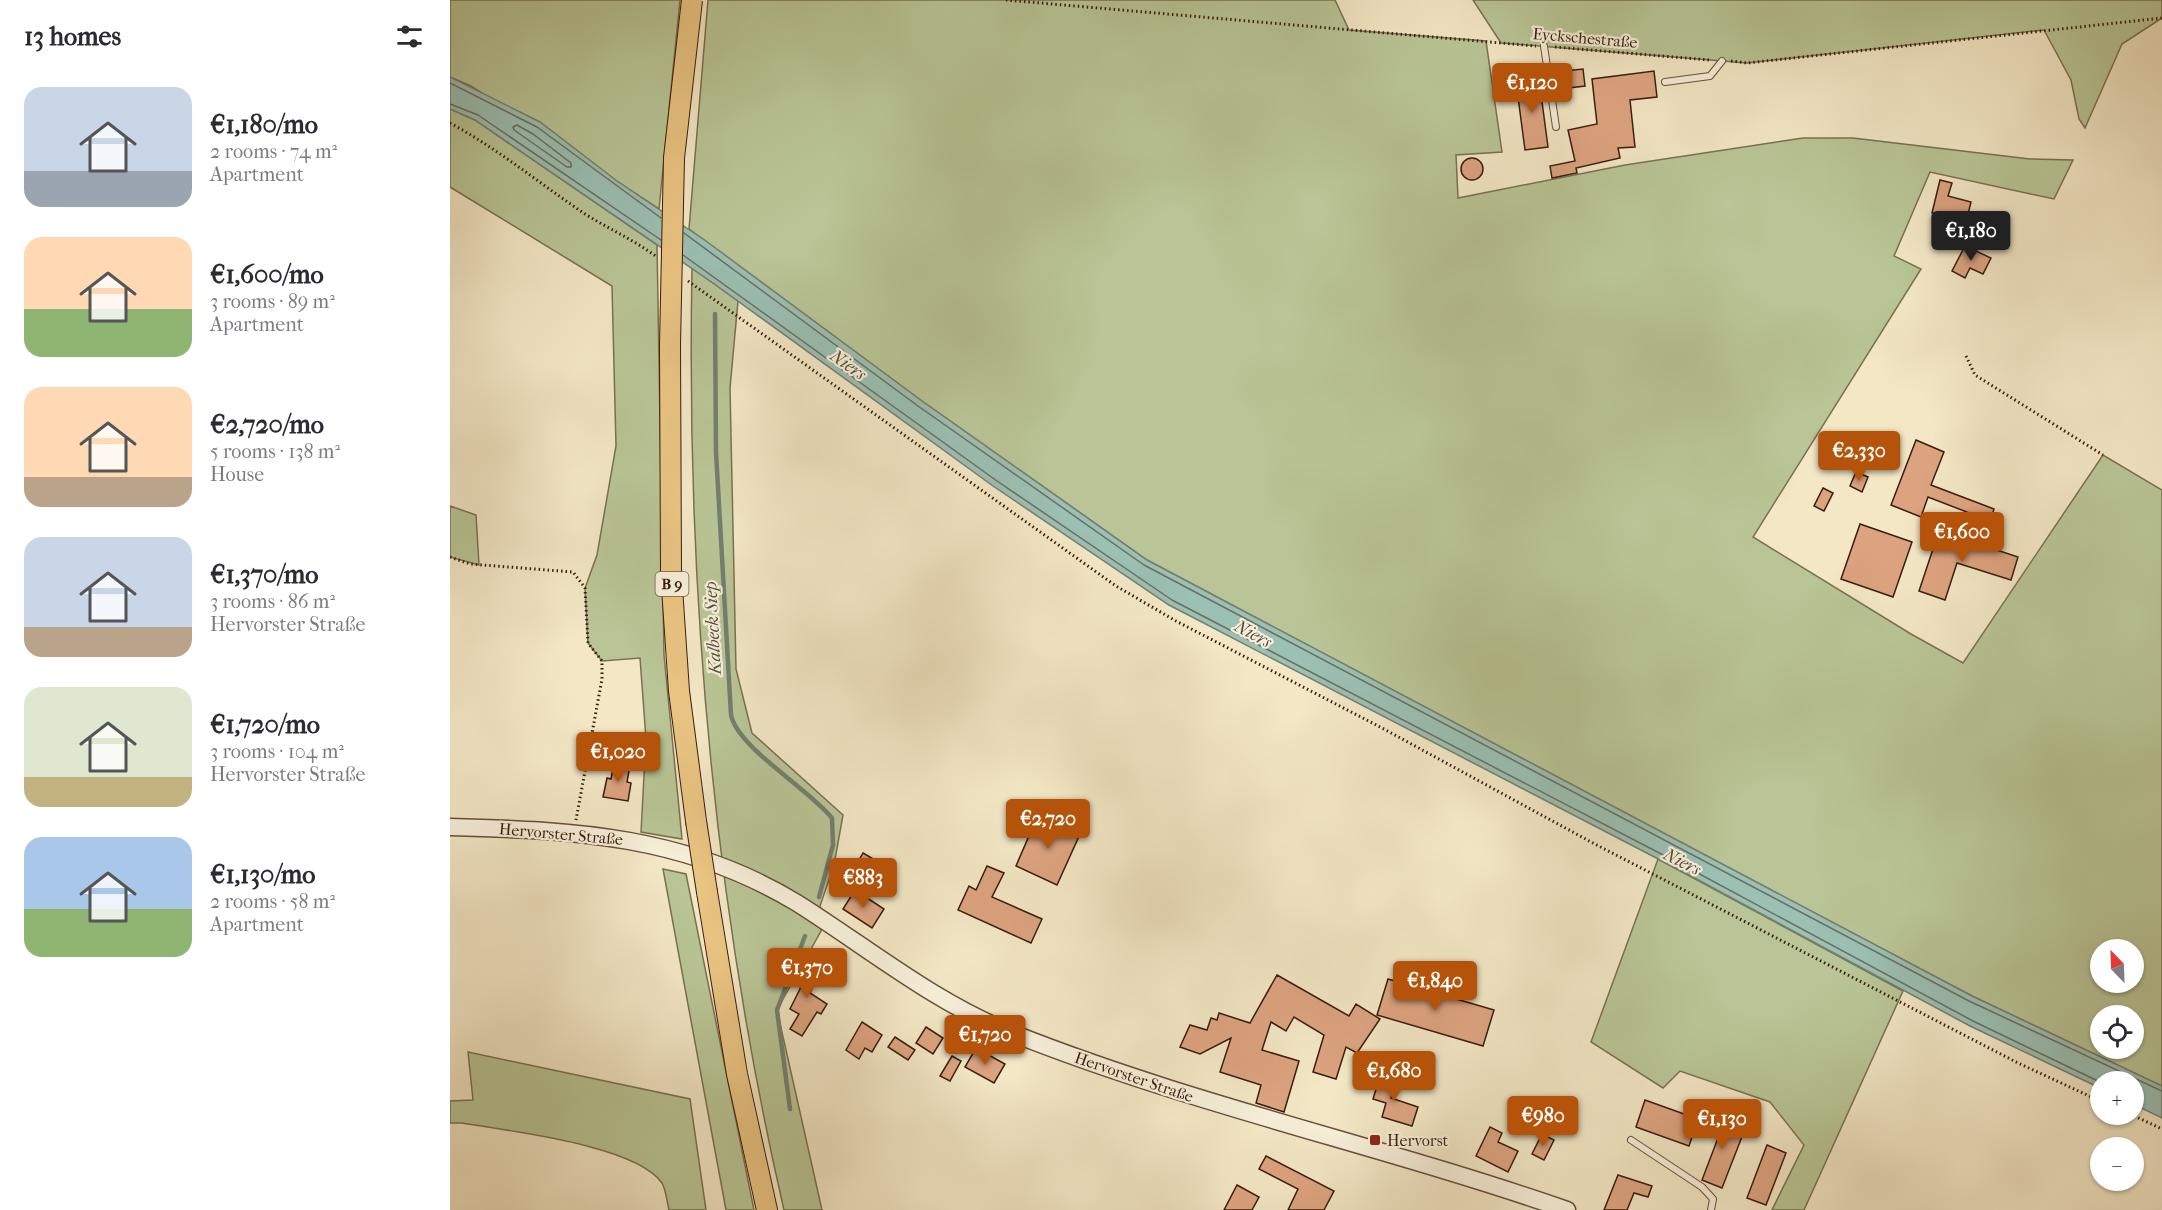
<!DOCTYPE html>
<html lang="en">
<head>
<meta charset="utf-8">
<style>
  body { margin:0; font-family:"IM FELL French Canon",serif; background:#f2f2f3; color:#2b2b33; height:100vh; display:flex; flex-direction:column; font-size:22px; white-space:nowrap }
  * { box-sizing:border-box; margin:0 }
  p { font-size:20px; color:#7c7c81 }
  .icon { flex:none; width:33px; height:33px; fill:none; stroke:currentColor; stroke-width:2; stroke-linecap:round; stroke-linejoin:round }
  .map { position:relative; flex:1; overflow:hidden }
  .side { display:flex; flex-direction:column; background:#fff; width:450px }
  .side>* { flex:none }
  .needle { width:39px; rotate:337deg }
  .buttons { position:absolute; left:1640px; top:939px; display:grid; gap:12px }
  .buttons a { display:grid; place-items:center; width:54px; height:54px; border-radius:50%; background:#fff; box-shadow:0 2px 4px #0004; font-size:30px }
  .price { position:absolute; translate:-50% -51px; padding:0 14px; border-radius:6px; background:#b45309; color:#fff; font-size:20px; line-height:39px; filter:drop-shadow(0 2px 3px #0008) }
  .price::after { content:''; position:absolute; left:50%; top:36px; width:18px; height:14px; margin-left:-9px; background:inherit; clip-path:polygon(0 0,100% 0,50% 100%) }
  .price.selected { background:#222; color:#fff }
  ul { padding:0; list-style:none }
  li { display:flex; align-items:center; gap:18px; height:150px; padding:0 24px }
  li span { display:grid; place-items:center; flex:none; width:168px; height:120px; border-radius:18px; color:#555 }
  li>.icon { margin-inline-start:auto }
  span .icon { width:72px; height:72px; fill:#fffc; stroke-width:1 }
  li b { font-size:26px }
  h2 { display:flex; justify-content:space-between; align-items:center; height:72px; padding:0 24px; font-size:26px }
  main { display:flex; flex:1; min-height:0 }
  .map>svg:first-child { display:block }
  .green { fill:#b9c596; stroke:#797151; stroke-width:1.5; fill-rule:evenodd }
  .water { fill:#9bc0b4; stroke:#747f71; stroke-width:1.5 }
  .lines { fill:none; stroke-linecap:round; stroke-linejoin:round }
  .shore { stroke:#6a6e60; stroke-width:1.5 }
  .stream { stroke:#747f71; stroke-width:4.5 }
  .building { fill:#dda380; stroke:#391d0c; stroke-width:1.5 }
  .service-casing { stroke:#68503a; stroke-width:8 }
  .tertiary-casing { stroke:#68503a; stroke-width:19 }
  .primary-casing { stroke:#391d0c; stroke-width:22 }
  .path { stroke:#391d0c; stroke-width:3; stroke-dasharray:1.5 3; stroke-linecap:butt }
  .service { stroke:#f7efd9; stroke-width:6 }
  .tertiary { stroke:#f7efd9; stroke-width:16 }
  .primary { stroke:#eac482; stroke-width:20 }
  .primary-bridge-casing { stroke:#391d0c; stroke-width:22; stroke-linecap:butt }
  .primary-bridge { stroke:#eac482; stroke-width:20 }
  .poi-dot { fill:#8f2418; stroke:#f7efd9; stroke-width:2 }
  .labels { text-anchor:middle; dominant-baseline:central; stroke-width:4.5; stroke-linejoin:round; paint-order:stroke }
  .shield { fill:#f7efd9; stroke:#725c4a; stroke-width:1.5 }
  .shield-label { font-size:15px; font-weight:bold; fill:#391d0c }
  .street-label { font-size:16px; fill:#391d0c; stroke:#f7efd9 }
  .poi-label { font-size:16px; fill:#391d0c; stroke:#f7efd9; text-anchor:start }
  .water-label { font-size:18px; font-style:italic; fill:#564e3e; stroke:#f7efd9 }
</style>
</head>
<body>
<main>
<section class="side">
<h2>13 homes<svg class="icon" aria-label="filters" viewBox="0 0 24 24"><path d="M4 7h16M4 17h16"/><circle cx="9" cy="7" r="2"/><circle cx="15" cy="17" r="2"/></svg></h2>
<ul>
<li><span style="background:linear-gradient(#c9d6e8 70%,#9aa5b1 0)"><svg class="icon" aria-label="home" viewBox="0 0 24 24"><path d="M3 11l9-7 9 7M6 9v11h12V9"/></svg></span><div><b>€1,180/mo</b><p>2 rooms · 74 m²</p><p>Apartment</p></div></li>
<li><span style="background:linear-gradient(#ffd9b3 60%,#8fb573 0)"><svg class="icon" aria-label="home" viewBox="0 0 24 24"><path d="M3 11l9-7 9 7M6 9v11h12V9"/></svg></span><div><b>€1,600/mo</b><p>3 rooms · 89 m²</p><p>Apartment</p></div></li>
<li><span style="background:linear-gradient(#ffd9b3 75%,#b9a48a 0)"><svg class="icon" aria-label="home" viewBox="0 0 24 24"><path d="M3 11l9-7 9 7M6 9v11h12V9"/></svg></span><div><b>€2,720/mo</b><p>5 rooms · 138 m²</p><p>House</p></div></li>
<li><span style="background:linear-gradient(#c9d6e8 75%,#b9a48a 0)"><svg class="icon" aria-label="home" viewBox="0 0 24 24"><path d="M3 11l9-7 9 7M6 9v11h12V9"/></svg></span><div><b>€1,370/mo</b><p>3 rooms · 86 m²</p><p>Hervorster Straße</p></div></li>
<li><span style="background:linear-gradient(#dfe7d0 75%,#c2b280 0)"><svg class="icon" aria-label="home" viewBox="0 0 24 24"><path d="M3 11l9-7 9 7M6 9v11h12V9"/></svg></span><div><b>€1,720/mo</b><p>3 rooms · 104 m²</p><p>Hervorster Straße</p></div></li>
<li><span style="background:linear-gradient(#a9c7e8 60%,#8fb573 0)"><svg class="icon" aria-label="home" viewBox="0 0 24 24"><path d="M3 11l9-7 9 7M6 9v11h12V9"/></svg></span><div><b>€1,130/mo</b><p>2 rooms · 58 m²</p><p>Apartment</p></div></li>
</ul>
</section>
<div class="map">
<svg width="1712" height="1210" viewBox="0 0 1712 1210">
  <rect width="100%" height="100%" fill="#f3e7c5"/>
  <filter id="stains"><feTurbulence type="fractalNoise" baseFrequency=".00333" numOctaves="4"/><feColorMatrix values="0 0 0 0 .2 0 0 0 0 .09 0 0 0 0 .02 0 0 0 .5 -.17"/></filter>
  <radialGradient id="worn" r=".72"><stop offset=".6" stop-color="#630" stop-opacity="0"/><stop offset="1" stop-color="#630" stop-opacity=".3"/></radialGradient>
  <g class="green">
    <path d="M0 0H230L209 209 21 86 0 77Z"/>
    <path d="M258 0H885L899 30 1036 41 1052 152 1006 155 1008 198 1175 165 1353 138H1403L1580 159 1623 160 1604 199 1480 172 1444 256 1471 269 1303 537 1461 634 1513 663 1653 455 1712 490V1086L1522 996 697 560 472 401 239 229ZM1650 950H1683V982H1650ZM1650 1016H1683V1048H1650Z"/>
    <path d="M1023 0H1712V18L1672 44 1635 128 1629 119 1621 80 1594 30 1297 63 1051 43Z"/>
    <path d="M0 109 25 120 207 245 214 655 232 839 191 832 196 739 190 658 152 661 138 643 135 588 147 555 166 446 162 286 0 187Z"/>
    <path d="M242 268 288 301 280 388 286 669 302 733 393 815 384 865 370 906 371 931 327 1010 372 1210H334C263 902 236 584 242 268Z"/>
    <path d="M0 506 26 515 29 565 0 557Z"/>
    <path d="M1208 859 1453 991 1354 1210H1322L1354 1145 1320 1102 1230 1071 1213 1088 1141 1042Z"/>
    <path d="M213 869 236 874 304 1210H276Z"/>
    <path d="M18 1052 240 1099 256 1210H219C217 1202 216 1190 212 1183 186 1145 58 1131 12 1123H0V1101L23 1100Z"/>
  </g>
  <path class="water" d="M0 77 90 122 167 181 256 241 472 401 697 560 1522 996 1712 1086V1118L1683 1104V1082H1650V1088L1520 1026 1241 876 719 605 543 486 263 283 25 120 0 109Z"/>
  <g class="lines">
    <g class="shore">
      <path d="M0 83 87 127 211 218"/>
      <path d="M0 104 28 115 211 240"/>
      <path d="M67 125 83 134 121 163V167H117L64 130 63 127Z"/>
      <path d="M234 233 468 406 694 565 1519 1001 1712 1091"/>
      <path d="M233 255 547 481 722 600 1244 871 1523 1021 1650 1082"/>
    </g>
    <g class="stream">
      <path d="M265 314 266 452 281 715C288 748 358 788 382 818L383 845 369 897"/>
      <path d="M340 1109 327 1010 355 936"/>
    </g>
  </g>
  <g class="building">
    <path d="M1133 69 1135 86 1110 89 1106 72Z"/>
    <path d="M1204 71 1207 97 1180 100 1185 147 1168 148 1170 158 1126 168 1127 173 1102 178 1100 166 1125 161 1118 130 1147 124 1142 79Z"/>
    <path d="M1089 79 1098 147 1075 150 1066 82Z"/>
    <circle cx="1022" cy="169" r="11"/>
    <path d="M1490 180 1502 183 1498 196 1521 202 1516 222 1482 213Z"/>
    <path d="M1522 214 1537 217 1524 250 1508 242Z"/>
    <path d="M1515 246 1541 258 1533 274 1520 268 1515 278 1502 271Z"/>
    <path d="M1466 440 1494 452 1481 485 1544 509 1540 521 1478 497 1471 517 1441 505Z"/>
    <path d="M1406 472 1418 477 1412 492 1400 486Z"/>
    <path d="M1373 488 1383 493 1374 511 1364 506Z"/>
    <path d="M1410 524 1462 542 1443 597 1391 579Z"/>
    <path d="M1489 531 1568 557 1561 580 1507 563 1495 600 1469 591Z"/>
    <path d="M164 763 180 765 177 782 181 783 178 801 153 797 157 778 161 779Z"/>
    <path d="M588 815 630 834 607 885 566 866Z"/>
    <path d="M413 853 425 860 409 889 397 881Z"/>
    <path d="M537 866 554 873 542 897 592 919 581 943 508 910 519 886 526 890Z"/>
    <path d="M405 890 434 909 422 928 393 909Z"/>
    <path d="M365 958 374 962 360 993 377 1004 371 1014 367 1012 352 1036 340 1029 349 1014 340 1009 351 987 348 986 356 967 360 969Z"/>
    <path d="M827 975 899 1016 906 1004 930 1019 907 1053 896 1047 886 1079 863 1072 874 1035 844 1017 836 1031 821 1022 812 1050 849 1061 834 1112 806 1103 811 1085 770 1072 781 1038 750 1054 730 1047 740 1025 757 1030 761 1018 767 1020 769 1013 800 1023Z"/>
    <path d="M938 979 1044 1010 1033 1046 927 1015Z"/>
    <path d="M412 1022 432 1035 422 1052 415 1048 409 1059 396 1050Z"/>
    <path d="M476 1027 493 1038 483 1054 466 1043Z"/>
    <path d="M445 1037 465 1050 458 1060 438 1047Z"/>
    <path d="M526 1048 555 1064 544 1083 515 1067Z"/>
    <path d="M502 1056 511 1061 500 1081 490 1076Z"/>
    <path d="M931 1073 947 1078 941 1098 968 1107 962 1126 932 1117 936 1103 923 1099Z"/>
    <path d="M1195 1100 1248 1119 1239 1146 1186 1127Z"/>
    <path d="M1261 1117 1295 1129 1272 1188 1252 1180 1268 1138 1254 1133Z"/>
    <path d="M1040 1127 1052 1133 1048 1142 1068 1151 1058 1172 1026 1156Z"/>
    <path d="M1092 1134 1104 1140 1094 1160 1082 1154Z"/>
    <path d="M1317 1145 1336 1153 1316 1205 1297 1198Z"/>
    <path d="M816 1156 884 1191 874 1210H838L848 1189 809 1169Z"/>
    <path d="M1168 1175 1202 1186 1198 1197 1184 1193 1177 1210H1154Z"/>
    <path d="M787 1185 809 1197 802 1210H774Z"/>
  </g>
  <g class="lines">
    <g class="service-casing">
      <g id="service">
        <path d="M1094 46 1106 127"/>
        <path d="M1215 82 1260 76 1272 61"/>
        <path d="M1181 1140 1252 1187 1263 1199 1261 1210"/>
      </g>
    </g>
    <g class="tertiary-casing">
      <path id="tertiary" d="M0 827C125 830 237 836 347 903 417 947 485 1003 562 1033 743 1105 933 1146 1117 1210"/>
    </g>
    <g class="primary-casing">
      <g id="primary">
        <path d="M220 345 221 573 229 691 246 821"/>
        <path d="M257 892 287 1074 317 1210"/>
      </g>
    </g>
    <g class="path">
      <path d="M556 0 1086 46"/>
      <path d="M1105 47 1260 60"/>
      <path d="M1281 61 1297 63 1712 18"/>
      <path d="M0 123C48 149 89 183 135 214 159 229 184 240 207 257"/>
      <path d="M238 281 666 586 726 621 932 728 1141 842 1568 1063 1650 1101"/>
      <path d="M1516 356 1525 375 1653 455"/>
      <path d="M0 557 20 564 123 572 135 588 138 643 152 661V679L126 820"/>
      <path d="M1680 1114 1712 1129"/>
    </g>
    <use href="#service" class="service"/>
    <use href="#tertiary" class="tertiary"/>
    <use href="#primary" class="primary"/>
    <g class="primary-bridge-casing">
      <g id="primary-bridge">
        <path d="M220 345 224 158 242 0"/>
        <path d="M246 821 257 892"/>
      </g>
    </g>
    <use href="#primary-bridge" class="primary-bridge"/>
  </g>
  <rect class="poi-dot" x="919" y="1134" width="12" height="12" rx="3"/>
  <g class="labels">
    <rect class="shield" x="205.5" y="572" width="33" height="24" rx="4.5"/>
    <g class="shield-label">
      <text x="222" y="584">B 9</text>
    </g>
    <g class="street-label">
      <text transform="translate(1135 38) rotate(5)">Eyckschestraße</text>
      <text transform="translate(111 834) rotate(5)">Hervorster Straße</text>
      <text transform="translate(684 1077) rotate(19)">Hervorster Straße</text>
    </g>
    <g class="poi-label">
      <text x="937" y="1140">Hervorst</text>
    </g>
    <g class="water-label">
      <text transform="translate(398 365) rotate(35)">Niers</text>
      <text transform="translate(263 628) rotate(-93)">Kalbeck Siep</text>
      <text transform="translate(803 634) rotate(28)">Niers</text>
      <text transform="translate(1232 862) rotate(27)">Niers</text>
    </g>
  </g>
  <rect width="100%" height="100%" filter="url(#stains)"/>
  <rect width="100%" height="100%" fill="url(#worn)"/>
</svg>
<div class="buttons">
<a><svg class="needle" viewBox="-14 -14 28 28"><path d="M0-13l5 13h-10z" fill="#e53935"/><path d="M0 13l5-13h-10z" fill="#7c7c81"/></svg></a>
<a><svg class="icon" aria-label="locate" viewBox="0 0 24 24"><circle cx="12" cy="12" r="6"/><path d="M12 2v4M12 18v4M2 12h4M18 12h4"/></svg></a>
<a>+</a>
<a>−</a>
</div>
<b class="price" style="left:1082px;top:114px">€1,120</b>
<b class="price selected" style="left:1521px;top:262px">€1,180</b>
<b class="price" style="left:1409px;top:482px">€2,330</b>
<b class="price" style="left:1512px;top:563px">€1,600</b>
<b class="price" style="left:168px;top:783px">€1,020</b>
<b class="price" style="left:598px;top:850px">€2,720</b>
<b class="price" style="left:413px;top:909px">€883</b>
<b class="price" style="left:357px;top:999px">€1,370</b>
<b class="price" style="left:985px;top:1012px">€1,840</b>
<b class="price" style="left:535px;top:1066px">€1,720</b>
<b class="price" style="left:944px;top:1102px">€1,680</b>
<b class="price" style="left:1093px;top:1147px">€980</b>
<b class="price" style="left:1272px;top:1150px">€1,130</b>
</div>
</main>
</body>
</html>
